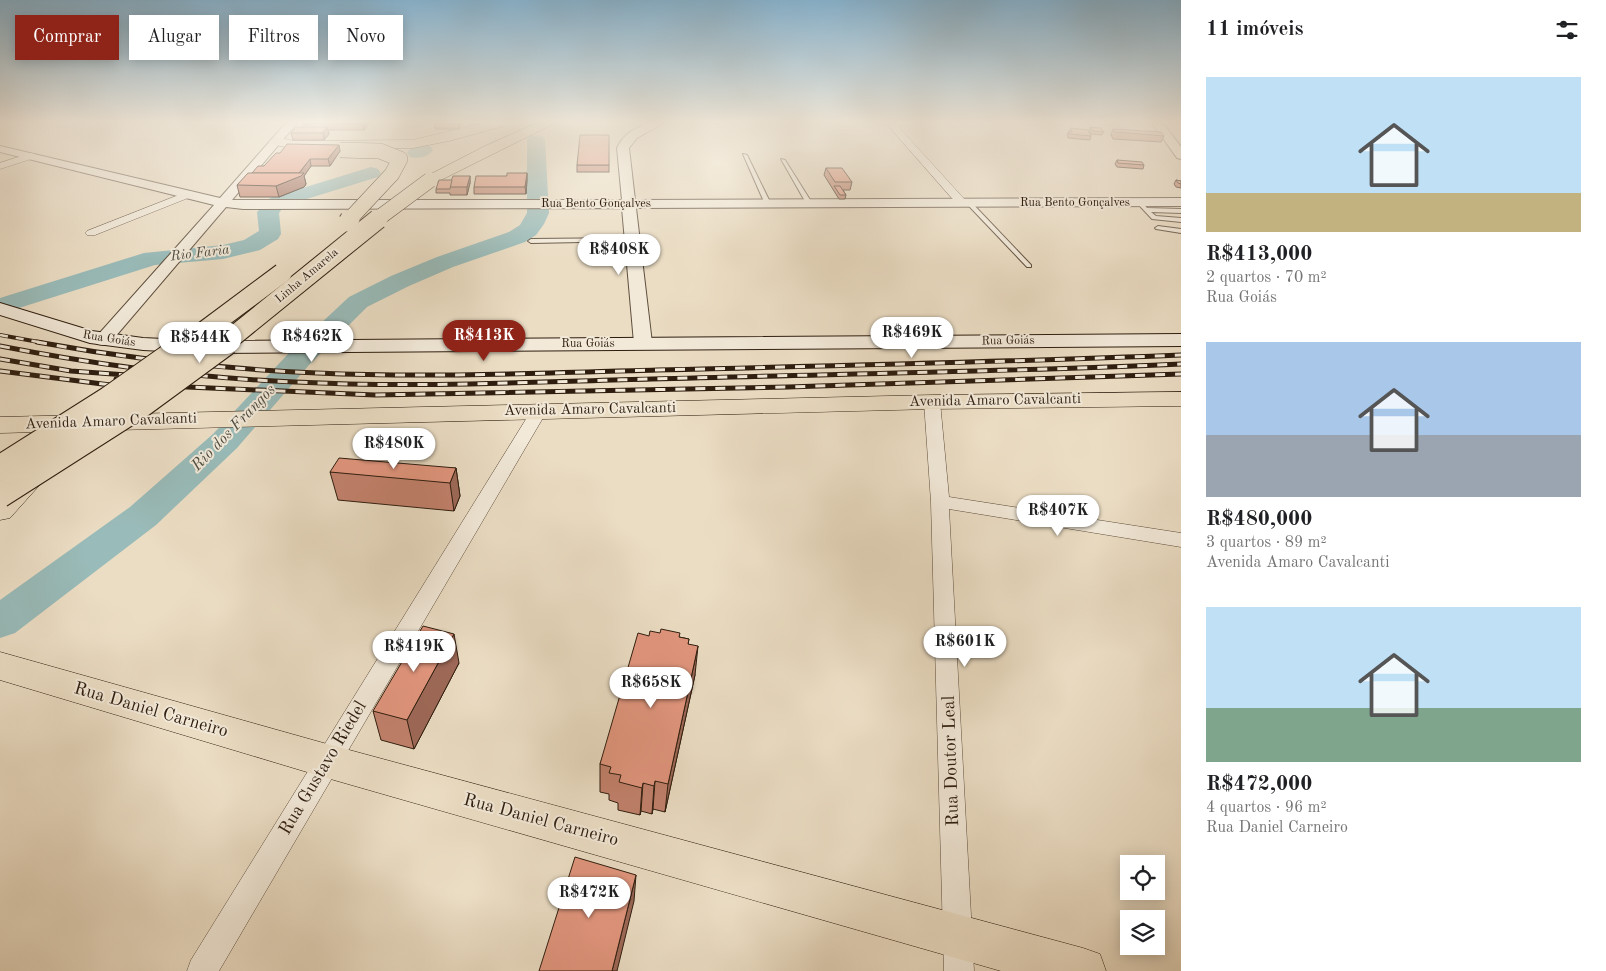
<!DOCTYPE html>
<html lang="pt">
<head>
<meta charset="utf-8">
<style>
  body { margin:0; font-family:"Old Standard TT",serif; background:#f6f6f6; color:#202124; height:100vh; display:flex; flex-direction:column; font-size:19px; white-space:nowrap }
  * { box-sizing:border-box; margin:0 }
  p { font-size:16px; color:#757577 }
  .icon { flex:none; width:28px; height:28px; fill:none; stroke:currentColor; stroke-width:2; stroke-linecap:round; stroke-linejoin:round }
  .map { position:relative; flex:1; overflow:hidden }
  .drawer { display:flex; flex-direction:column; background:#fff; width:425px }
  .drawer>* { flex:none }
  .guide { position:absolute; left:15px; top:15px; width:475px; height:45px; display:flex; gap:10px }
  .buttons { position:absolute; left:1120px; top:855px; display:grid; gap:10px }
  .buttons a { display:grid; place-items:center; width:45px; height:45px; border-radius:0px; background:#fff; box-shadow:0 2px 12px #0003; font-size:25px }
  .price { position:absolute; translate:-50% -42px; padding:0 11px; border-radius:18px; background:#fff; color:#222; font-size:16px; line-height:32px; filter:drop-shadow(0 1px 2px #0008) }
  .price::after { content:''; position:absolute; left:50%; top:30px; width:15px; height:11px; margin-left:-8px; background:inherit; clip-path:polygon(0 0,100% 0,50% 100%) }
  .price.current { background:#8f2418; color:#fff }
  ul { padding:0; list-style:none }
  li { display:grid; align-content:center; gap:10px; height:265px; padding:0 25px }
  li span { display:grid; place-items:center; height:155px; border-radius:0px; color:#555 }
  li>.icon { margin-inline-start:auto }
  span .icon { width:90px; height:90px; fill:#fffc; stroke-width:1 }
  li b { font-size:21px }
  h2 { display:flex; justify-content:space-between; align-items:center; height:60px; padding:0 25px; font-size:21px }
  .tag { padding:0 18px; border-radius:0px; background:#fff; box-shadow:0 2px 12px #0003; font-size:18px; line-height:45px }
  .tag.current { background:#8f2418; color:#fff }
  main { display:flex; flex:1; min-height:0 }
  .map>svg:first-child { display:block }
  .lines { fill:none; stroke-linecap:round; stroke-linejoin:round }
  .river { fill:#99bbb9; fill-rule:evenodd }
  .service-casing { stroke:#5d4d3c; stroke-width:2 }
  .minor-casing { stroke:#5d4d3c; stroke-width:1 }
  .tertiary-casing { stroke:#5d4d3c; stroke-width:2 }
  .secondary-casing { stroke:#2e1d0f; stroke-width:2 }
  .primary-casing { stroke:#2e1d0f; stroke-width:1 }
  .motorway-casing { stroke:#2e1d0f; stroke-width:1 }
  .service { fill:#f2e9d9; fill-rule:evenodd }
  .minor { fill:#f2e9d9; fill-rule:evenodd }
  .tertiary { fill:#f2e9d9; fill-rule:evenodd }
  .secondary { fill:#f2e9d9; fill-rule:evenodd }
  .primary { fill:#ebddc4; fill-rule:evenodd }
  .motorway { fill:#ebddc4; fill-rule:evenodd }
  .rail-far1-casing { stroke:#2e1d0f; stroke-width:4 }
  .rail-casing { stroke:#2e1d0f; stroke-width:5 }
  .rail-far1 { stroke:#f2e9d9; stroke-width:2.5; stroke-dasharray:8; stroke-linecap:butt }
  .rail { stroke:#f2e9d9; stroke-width:3; stroke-dasharray:10; stroke-linecap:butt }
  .motorway-bridge-far2-casing { stroke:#2e1d0f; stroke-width:16; stroke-linecap:butt }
  .motorway-bridge-far1-casing { stroke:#2e1d0f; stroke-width:21; stroke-linecap:butt }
  .motorway-bridge-casing { stroke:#2e1d0f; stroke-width:27; stroke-linecap:butt }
  .motorway-bridge-far2 { stroke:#ebddc4; stroke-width:15 }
  .motorway-bridge-far1 { stroke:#ebddc4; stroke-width:19 }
  .motorway-bridge { stroke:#ebddc4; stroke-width:25 }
  .wall { fill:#c2816c; stroke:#2e1d0f }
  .shaded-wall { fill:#9e6958; stroke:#2e1d0f }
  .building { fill:#e2967e; stroke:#2e1d0f }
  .labels { text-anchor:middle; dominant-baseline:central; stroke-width:4; stroke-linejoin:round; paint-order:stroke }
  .far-street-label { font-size:12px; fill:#2e1d0f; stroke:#f2e9d9 }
  .far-water-label { font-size:14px; font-style:italic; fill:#4e4c42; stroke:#f2e9d9 }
  .street-label { font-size:15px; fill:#2e1d0f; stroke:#f2e9d9 }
  .water-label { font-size:16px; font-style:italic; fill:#4e4c42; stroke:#f2e9d9 }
  .near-street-label { font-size:18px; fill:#2e1d0f; stroke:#f2e9d9 }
</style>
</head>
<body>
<main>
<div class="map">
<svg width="1181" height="971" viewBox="0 0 1181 971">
  <rect width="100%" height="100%" fill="#ebddc4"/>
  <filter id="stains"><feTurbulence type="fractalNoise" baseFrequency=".004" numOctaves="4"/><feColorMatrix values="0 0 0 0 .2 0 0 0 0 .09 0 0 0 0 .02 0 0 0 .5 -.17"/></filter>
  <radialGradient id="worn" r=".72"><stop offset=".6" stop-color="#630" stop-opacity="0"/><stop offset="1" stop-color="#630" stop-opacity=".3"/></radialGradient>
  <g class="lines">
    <g class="river">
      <path d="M536 135 542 136 545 140 549 213 544 224 536 235 525 242 453 267 409 286 367 307 309 365 237 448 156 525 15 633 0 638V600L130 507 213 434 289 353 349 297 391 276 437 257 509 232 520 225 527 213V140L530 136Z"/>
      <path d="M424 145 430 146 433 150C428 157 418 159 410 157L407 153 410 149Z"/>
      <path d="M371 167 378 169 381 173 378 177 284 206 279 213 281 234 278 239 260 250 223 259 155 265 0 314V298L144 253 223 245 244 240 259 231 257 212 270 198Z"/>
    </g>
    <g class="service-casing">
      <g id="service">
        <path d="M743 154 747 155 771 204 770 205 765 204Z"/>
        <path d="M781 159 785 160 812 203 811 204 806 203Z"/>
        <path d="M1137 201H1141L1147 208 1181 209V213L1151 212 1156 216 1181 218V222L1152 219 1137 203Z"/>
        <path d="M967 202H971L1031 265V267H1027L967 204Z"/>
        <path d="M1158 226 1181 229V233L1156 229 1155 228Z"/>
        <path d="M631 238 634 240 633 241 531 243 528 241 531 239Z"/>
      </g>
    </g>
    <g class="minor-casing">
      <g id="minor">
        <path d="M886 123H895L966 201 967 203 966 205H958Z"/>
        <path d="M31 153 34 154V158L0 169V163Z"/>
        <path d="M189 191 193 192V196L95 235H87L85 233 87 231Z"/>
        <path d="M932 397 937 399 940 402 949 497 1181 533V547L949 509 974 971H944L931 502 924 402 927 399Z"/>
        <path d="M539 406 545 408 547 411 219 971H187L191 960 531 411 533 408Z"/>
      </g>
    </g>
    <g class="tertiary-casing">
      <g id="tertiary">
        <path d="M286 123H297L232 200H622L617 148C626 129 644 123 663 123L637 138 629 148 635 200 1181 198V206L636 208 652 343 649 347 643 348 637 347 634 343 622 208 243 209 226 207 109 344 103 345 97 344 94 340 97 336 214 205 0 152V146L220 198Z"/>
        <path d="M1152 123H1163L1181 147V159L1177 158Z"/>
      </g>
    </g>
    <g class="secondary-casing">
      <path id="secondary" d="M0 303 92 331 143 338 205 341 1181 334V346L205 353 143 350 90 343 0 315Z"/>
    </g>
    <g class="primary-casing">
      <g id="primary">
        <path d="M1181 392V406L932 409 0 433V417L932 395Z"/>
        <path d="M31 470 41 473 45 479 10 518 0 520V494L21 473Z"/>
        <path d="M0 652 327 744 1083 948 1100 954 1106 971H1001L327 778 0 680Z"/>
      </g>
    </g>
    <g class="motorway-casing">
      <g id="motorway">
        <path d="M483 123H505L504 126 449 141 413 148 294 149 271 144 269 141 276 137 294 141 413 140Z"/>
        <path d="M537 123H555L435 183H425L422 180 425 177 485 146Z"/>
        <path d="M642 123H656L653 130H643L641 127Z"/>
      </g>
    </g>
    <use href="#service" class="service"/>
    <use href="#minor" class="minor"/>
    <use href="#tertiary" class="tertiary"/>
    <use href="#secondary" class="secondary"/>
    <use href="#primary" class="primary"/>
    <use href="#motorway" class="motorway"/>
    <g class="rail-far1-casing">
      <path id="rail-far1" d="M0 335 44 343"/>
    </g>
    <g class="rail-casing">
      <g id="rail">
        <path d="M37 342C130 359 223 369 317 373 431 378 544 373 657 370 832 366 1006 362 1181 355"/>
        <path d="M0 346C97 365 196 378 295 382 414 388 533 382 652 379 828 374 1005 372 1181 364"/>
        <path d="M0 359 71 371 127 375"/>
        <path d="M0 371 126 387"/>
        <path d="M116 379 187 387 375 395 788 387 1181 374"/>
      </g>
    </g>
    <use href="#rail-far1" class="rail-far1"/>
    <use href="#rail" class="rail"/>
    <g class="motorway-bridge-far2-casing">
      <g id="motorway-bridge-far2">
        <path d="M340 150 380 151 400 159 392 174 349 220"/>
        <path d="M376 220 430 180"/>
      </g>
    </g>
    <g class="motorway-bridge-far1-casing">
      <g id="motorway-bridge-far1">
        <path d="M348 222 350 219"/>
        <path d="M188 343 282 273"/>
        <path d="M225 343 378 219"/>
      </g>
    </g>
    <g class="motorway-bridge-casing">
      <g id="motorway-bridge">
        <path d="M0 468 109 399 190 342"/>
        <path d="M0 495 141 405 227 342"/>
      </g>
    </g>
    <use href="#motorway-bridge-far2" class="motorway-bridge-far2"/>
    <use href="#motorway-bridge-far1" class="motorway-bridge-far1"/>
    <use href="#motorway-bridge" class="motorway-bridge"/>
  </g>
  <g class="wall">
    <path d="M303 123H371H369L364 130H328L329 134 324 140H293L291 133 304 127Z"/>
    <path d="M434 123H461L459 129H435Z"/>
    <path d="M1090 127 1104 132 1102 135 1091 134 1089 130Z"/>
    <path d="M1071 128 1091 136 1090 140 1068 138 1067 135Z"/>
    <path d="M1113 129 1164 136 1161 142 1113 139 1111 135Z"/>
    <path d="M340 151 330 166H311L304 176 306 184 304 187 279 197H240L237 185 252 173 264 166Z"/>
    <path d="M1117 160 1144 165 1143 169 1117 167 1115 164Z"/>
    <rect x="577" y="165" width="32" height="7"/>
    <path d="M826 168 852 182 850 190H843L846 195 845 199H839L824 175Z"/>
    <path d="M527 173V180L526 194H474V187L507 176Z"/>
    <path d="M470 176V183L467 195H450V193H436V189L452 180Z"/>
    <path d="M1176 180 1181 181V188L1176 187 1174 184Z"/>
    <path d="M456 468 460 496 454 511 338 500 330 472Z"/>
    <path d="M649 636 679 637 689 639 688 644 695 675 665 812 653 809 652 814 641 811 640 815 618 810V803L609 800V794L600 792V764Z"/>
    <path d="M459 663 414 749 381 740 373 711Z"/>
  </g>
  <g class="shaded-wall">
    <path d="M363 123H369L364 130Z"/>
    <path d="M458 123H461L459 129Z"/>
    <path d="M327 127 329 134 324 140 323 133Z"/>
    <path d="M339 145 340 151 330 166 328 159Z"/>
    <path d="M310 159 311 166 304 176 306 184 304 187 279 197 276 186 296 177Z"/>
    <path d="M527 173V180L526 194 525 187Z"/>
    <path d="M470 176V183L467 195V187Z"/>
    <path d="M456 468 460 496 454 511 450 483Z"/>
    <path d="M454 634 459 663 414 749 407 720Z"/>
    <path d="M698 646 695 675 665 812 668 784Z"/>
    <path d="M655 781 653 809 652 814 654 786Z"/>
    <path d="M643 783 641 811 640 815 642 788Z"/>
    <path d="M636 875 634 901 617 971H612Z"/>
  </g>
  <g class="building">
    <path d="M296 127H327L323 133H291Z"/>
    <path d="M1090 127 1101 128 1104 132 1093 131Z"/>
    <path d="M1071 128 1088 130 1091 136 1069 134 1068 132H1072Z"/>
    <path d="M1113 129 1161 132 1164 136 1115 132Z"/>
    <path d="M580 135H609V165H577Z"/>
    <path d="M287 144 339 145 328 159H310L299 173H252L258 166H264L276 153H280Z"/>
    <path d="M1117 160 1142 162 1144 165 1118 163Z"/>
    <path d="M826 168H842L852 182H835Z"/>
    <path d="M248 173H304L301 176 276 186 237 185Z"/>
    <path d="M507 173H527L525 187H474L476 176H507Z"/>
    <path d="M453 176H470L467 187H449Z"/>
    <path d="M439 180H452L450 189H436Z"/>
    <path d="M1176 180 1181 181V184L1178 183Z"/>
    <path d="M834 186H840L846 195H840Z"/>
    <path d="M339 458 456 468 450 483 330 472Z"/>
    <path d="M423 626 454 634 407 720 373 711Z"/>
    <path d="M661 629 680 633 679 637 689 639 688 644 698 646 668 784 655 781 654 786 643 783 642 788 619 782 621 775 609 773 611 767 600 764 638 633 649 636 650 631 660 633Z"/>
    <path d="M575 857 636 875 612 971H539Z"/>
  </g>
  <linearGradient id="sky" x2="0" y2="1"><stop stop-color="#88b7d5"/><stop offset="0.47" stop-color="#f6f0e4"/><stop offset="1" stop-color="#f6f0e4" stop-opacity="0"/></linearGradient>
  <rect width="1181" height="259" fill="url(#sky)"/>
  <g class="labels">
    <g class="far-street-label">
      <text x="1075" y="203">Rua Bento Gonçalves</text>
      <text x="596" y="204">Rua Bento Gonçalves</text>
      <text transform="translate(307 276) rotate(-40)">Linha Amarela</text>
      <text transform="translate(109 339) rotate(9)">Rua Goiás</text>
      <text transform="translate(1008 341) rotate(-1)">Rua Goiás</text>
      <text x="588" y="344">Rua Goiás</text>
    </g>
    <g class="far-water-label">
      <text transform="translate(200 253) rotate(-7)">Rio Faria</text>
    </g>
    <g class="street-label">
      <text transform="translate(995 401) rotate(-1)">Avenida Amaro Cavalcanti</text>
      <text transform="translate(590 410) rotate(-1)">Avenida Amaro Cavalcanti</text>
      <text transform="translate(111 422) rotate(-2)">Avenida Amaro Cavalcanti</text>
    </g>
    <g class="water-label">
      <text transform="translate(234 428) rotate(-46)">Rio dos Frangos</text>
    </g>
    <g class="near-street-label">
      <text transform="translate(151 710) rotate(16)">Rua Daniel Carneiro</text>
      <text transform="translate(951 761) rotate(-92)">Rua Doutor Leal</text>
      <text transform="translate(323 768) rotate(-59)">Rua Gustavo Riedel</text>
      <text transform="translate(541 820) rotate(15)">Rua Daniel Carneiro</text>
    </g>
  </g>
  <rect width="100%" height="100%" filter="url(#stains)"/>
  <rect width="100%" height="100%" fill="url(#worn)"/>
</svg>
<div class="buttons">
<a><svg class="icon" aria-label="locate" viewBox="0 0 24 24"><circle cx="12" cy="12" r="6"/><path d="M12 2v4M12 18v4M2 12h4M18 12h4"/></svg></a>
<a><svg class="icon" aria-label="layers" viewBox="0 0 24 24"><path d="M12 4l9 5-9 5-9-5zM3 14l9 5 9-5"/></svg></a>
</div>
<b class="price" style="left:619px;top:276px">R$408K</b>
<b class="price" style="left:912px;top:359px">R$469K</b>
<b class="price current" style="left:484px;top:362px">R$413K</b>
<b class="price" style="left:312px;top:363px">R$462K</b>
<b class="price" style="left:200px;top:364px">R$544K</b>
<b class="price" style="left:394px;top:470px">R$480K</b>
<b class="price" style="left:1058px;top:537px">R$407K</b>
<b class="price" style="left:965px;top:668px">R$601K</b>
<b class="price" style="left:414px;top:673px">R$419K</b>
<b class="price" style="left:651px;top:709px">R$658K</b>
<b class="price" style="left:589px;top:919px">R$472K</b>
<div class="guide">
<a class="tag current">Comprar</a>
<a class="tag">Alugar</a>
<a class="tag">Filtros</a>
<a class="tag">Novo</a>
</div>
</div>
<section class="drawer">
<h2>11 imóveis<svg class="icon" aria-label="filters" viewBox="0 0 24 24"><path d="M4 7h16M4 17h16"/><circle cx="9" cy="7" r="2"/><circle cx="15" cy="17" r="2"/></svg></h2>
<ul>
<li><span style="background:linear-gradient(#bfe0f5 75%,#c2b280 0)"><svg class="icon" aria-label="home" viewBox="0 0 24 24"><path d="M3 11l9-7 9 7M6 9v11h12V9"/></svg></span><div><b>R$413,000</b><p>2 quartos · 70 m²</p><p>Rua Goiás</p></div></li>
<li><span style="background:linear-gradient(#a9c7e8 60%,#9aa5b1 0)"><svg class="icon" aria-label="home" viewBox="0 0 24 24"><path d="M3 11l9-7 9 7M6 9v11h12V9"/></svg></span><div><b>R$480,000</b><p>3 quartos · 89 m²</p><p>Avenida Amaro Cavalcanti</p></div></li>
<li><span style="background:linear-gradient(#bfe0f5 65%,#7fa58c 0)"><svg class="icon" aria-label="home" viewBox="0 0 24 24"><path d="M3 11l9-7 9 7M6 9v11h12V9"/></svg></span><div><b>R$472,000</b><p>4 quartos · 96 m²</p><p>Rua Daniel Carneiro</p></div></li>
</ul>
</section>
</main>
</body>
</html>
